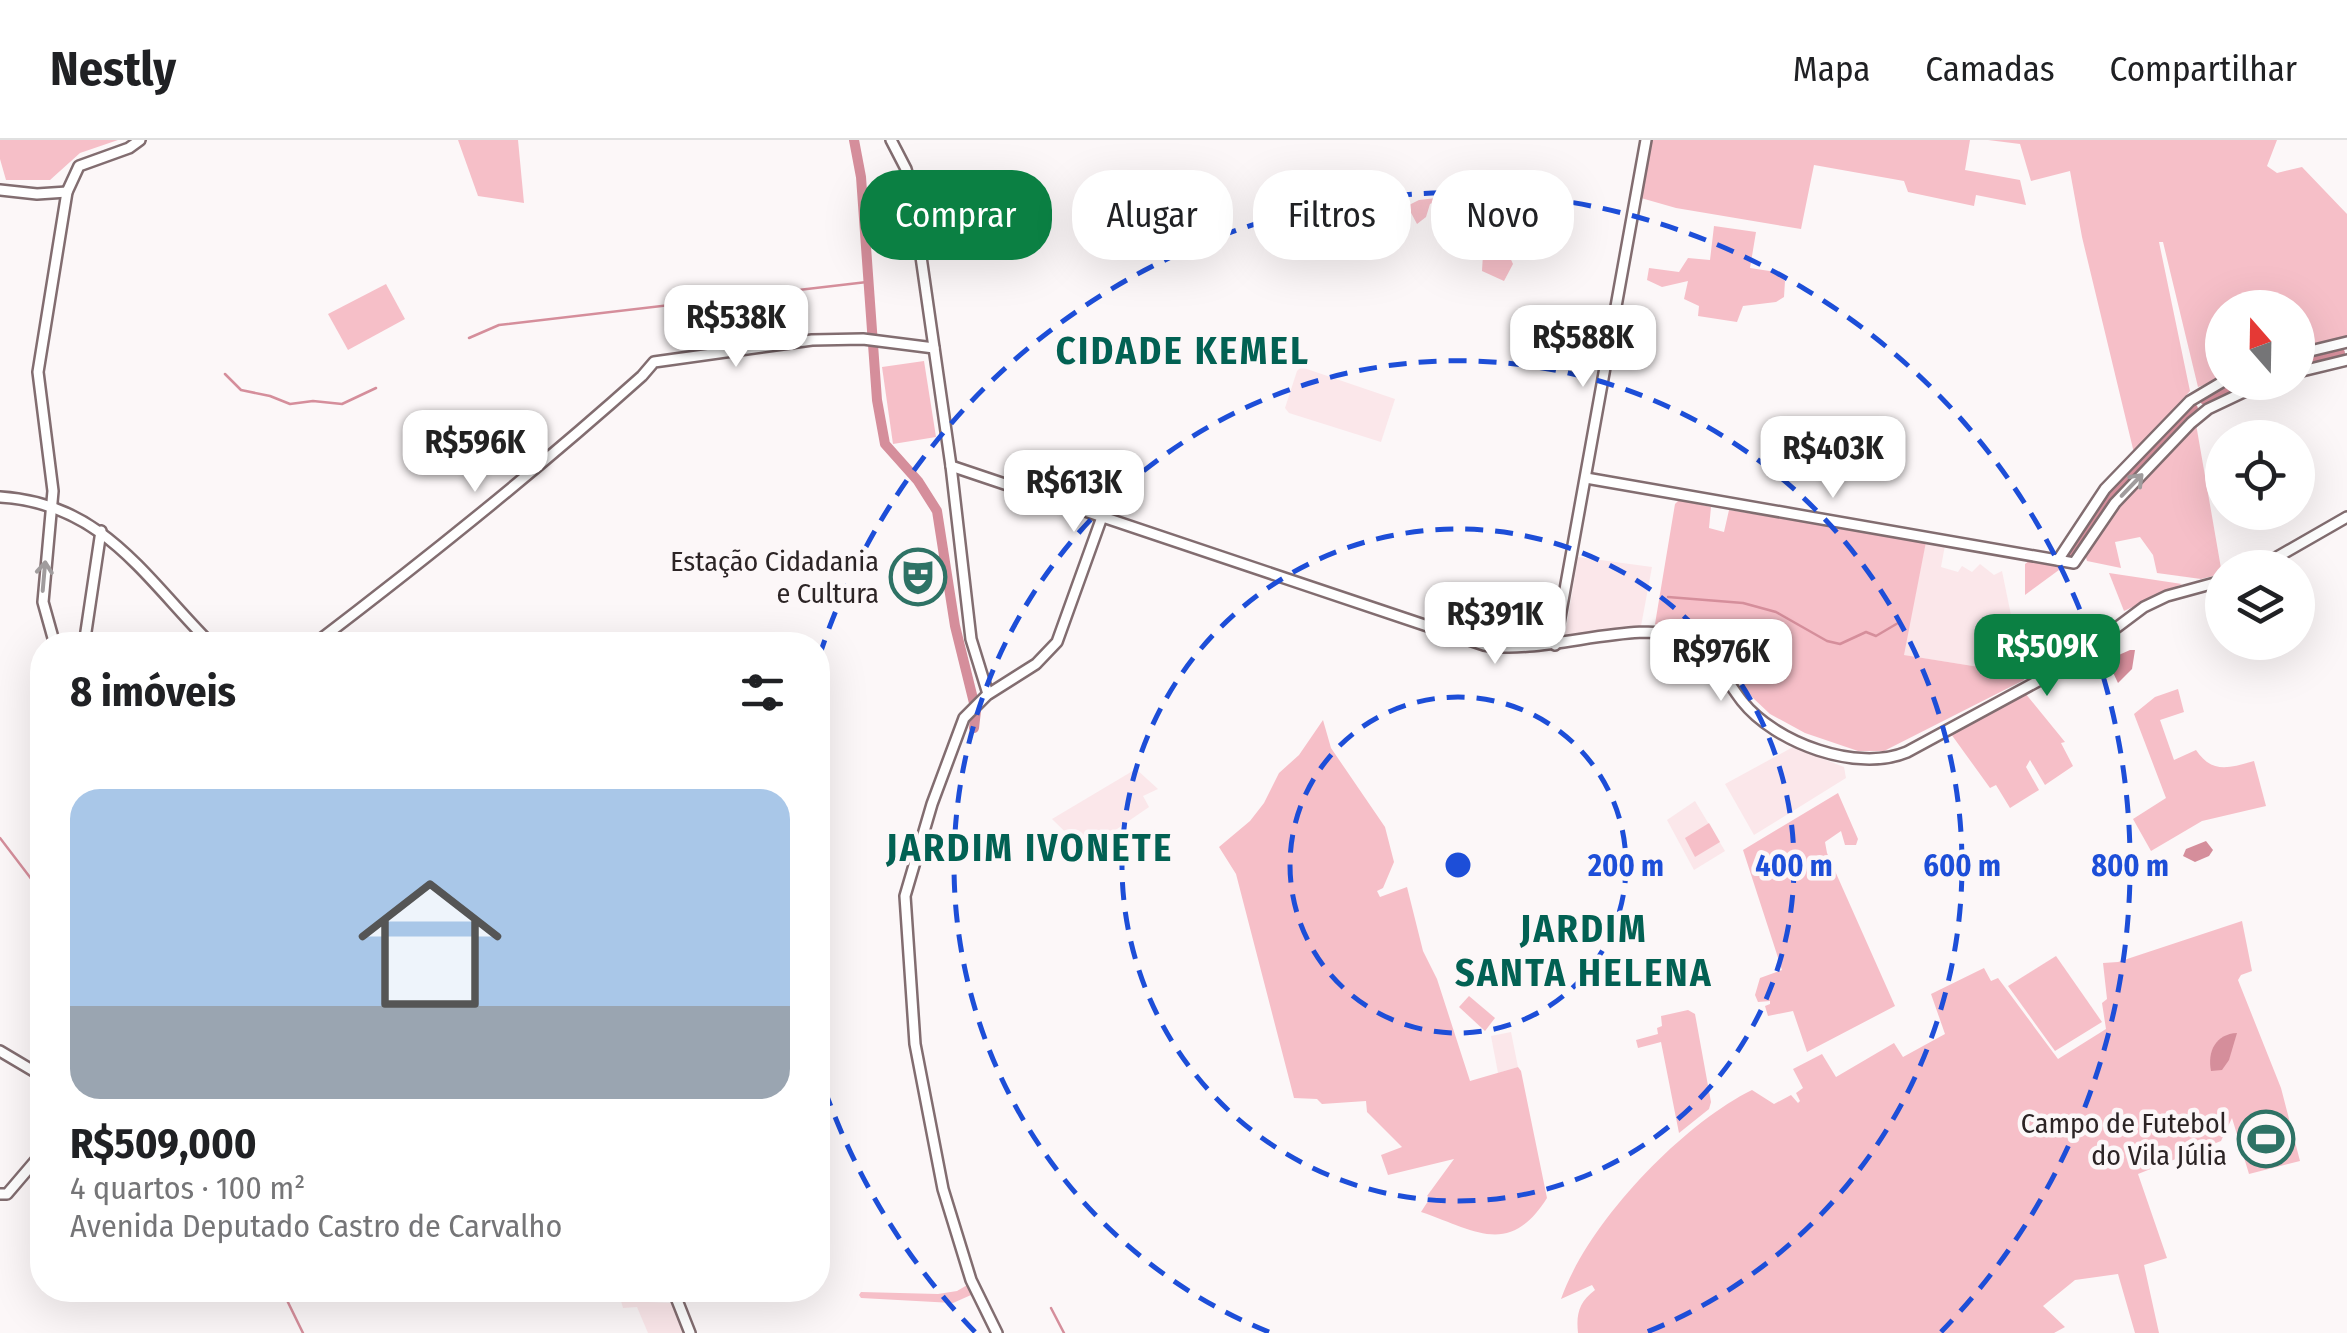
<!DOCTYPE html>
<html lang="pt">
<head>
<meta charset="utf-8">
<style>
  body { margin:0; font-family:"Fira Sans Condensed",sans-serif; background:#f2f2f2; color:#202124; height:100vh; display:flex; flex-direction:column; font-size:38px; white-space:nowrap }
  * { box-sizing:border-box; margin:0 }
  p { font-size:32px; color:#757577 }
  .icon { flex:none; width:55px; height:55px; fill:none; stroke:currentColor; stroke-width:2; stroke-linecap:round; stroke-linejoin:round }
  .map { position:relative; flex:1; overflow:hidden }
  .panel { position:absolute; left:30px; top:492px; width:800px; height:670px; display:flex; flex-direction:column; background:#fff; border-radius:40px; box-shadow:0 10px 40px #0002 }
  .panel>* { flex:none }
  .banner { position:absolute; left:860px; top:30px; width:950px; height:90px; display:flex; gap:20px }
  .needle { width:65px; rotate:340deg }
  .tools { position:absolute; left:2205px; top:150px; display:grid; gap:20px }
  .tools a { display:grid; place-items:center; width:110px; height:110px; border-radius:50%; background:#fff; box-shadow:0 10px 40px #0002; font-size:50px }
  .price { position:absolute; translate:-50% -85px; padding:0 22px; border-radius:20px; background:#fff; color:#222; font-size:32px; line-height:65px; filter:drop-shadow(0 2px 5px #0008) }
  .price::after { content:''; position:absolute; left:50%; top:60px; width:30px; height:22px; margin-left:-15px; background:inherit; clip-path:polygon(0 0,100% 0,50% 100%) }
  .price.active { background:#0b8043; color:#fff }
  ul { padding:0; list-style:none }
  li { display:grid; align-content:center; gap:20px; height:530px; padding:0 40px }
  li span { display:grid; place-items:center; height:310px; border-radius:30px; color:#555 }
  li>.icon { margin-inline-start:auto }
  span .icon { width:180px; height:180px; fill:#fffc; stroke-width:1 }
  li b { font-size:42px }
  h2 { display:flex; justify-content:space-between; align-items:center; height:120px; padding:0 40px; font-size:42px }
  .pill { padding:0 35px; border-radius:40px; background:#fff; box-shadow:0 10px 40px #0002; font-size:35px; line-height:90px }
  .pill.active { background:#0b8043; color:#fff }
  header { display:flex; align-items:center; gap:60px; box-sizing:border-box; height:140px; padding:0 50px; background:#fff; border-bottom:2px solid #e0e0e0 }
  header strong { font-size:48px }
  nav { display:flex; gap:55px; margin-inline-start:auto; font-size:35px }
  .map>svg:first-child { display:block }
  .built { fill:#fbe7ea }
  .green { fill:#f6bfc8 }
  .water { fill:#d58e9b }
  .lines { fill:none; stroke-linecap:round; stroke-linejoin:round }
  .stream { stroke:#d58e9b; stroke-width:2.5 }
  .river { stroke:#d58e9b; stroke-width:10 }
  .secondary-casing { stroke:#826d70; stroke-width:14 }
  .secondary { stroke:#fff; stroke-width:9 }
  .oneway { stroke:#a09c9d }
  .ring { fill:none; stroke:#1d4ed8; stroke-width:5; stroke-dasharray:18 12 }
  .labels { text-anchor:middle; dominant-baseline:central; stroke-width:9; stroke-linejoin:round; paint-order:stroke }
  .poi-label { font-size:28px; fill:#2c2425; stroke:#fcf7f8; text-anchor:end }
  .district-label { font-size:38px; font-weight:bold; letter-spacing:2.5px; fill:#026153; stroke:#fcf7f8 }
  .centre { fill:#1d4ed8; stroke:#fcf7f8; stroke-width:5 }
  .ring-label { font-size:30px; text-anchor:middle; font-weight:bold; fill:#1d4ed8; stroke:#fcf7f8; stroke-width:9; stroke-linejoin:round; paint-order:stroke }
</style>
</head>
<body>
<header>
<strong>Nestly</strong>
<nav><a>Mapa</a><a>Camadas</a><a>Compartilhar</a></nav>
</header>
<div class="map">
<svg width="2347" height="1193" viewBox="0 0 2347 1193">
  <rect width="100%" height="100%" fill="#fcf7f8"/>
  <g class="built">
    <path d="M1301 227 1395 259 1381 302 1289 273 1285 268 1297 231Z"/>
    <path d="M1926 401 1945 405 1941 427 1958 432 1962 426 1972 432 1980 424 1994 435 2002 431 2023 534 1903 515Z"/>
    <path d="M1578 417 1652 427 1641 486 1565 495Z"/>
    <path d="M1793 607 1844 627 1846 638 1754 695 1725 644Z"/>
    <path d="M1136 629 1158 649 1143 656 1149 667 1085 711 1052 679Z"/>
    <path d="M1695 661 1725 711 1694 730 1667 680Z"/>
    <path d="M1511 892 1518 927 1498 933 1491 896Z"/>
    <path d="M621 1161 674 1163 685 1193H648L637 1167 623 1168Z"/>
  </g>
  <g class="green">
    <path d="M0 0H118L80 13 50 40H6L0 19Z"/>
    <path d="M458 0H518L524 63 478 56Z"/>
    <path d="M1651 0H1970L1965 30 2020 40 2026 65 1976 55 1974 66 1908 52 1904 41 1814 25 1801 89 1676 68 1641 58Z"/>
    <path d="M1988 0H2277L2267 26 2277 33 2302 27 2347 74V199L2298 211V168H2222V239L2198 247 2163 102H2159L2190 251 2134 313 2082 97 2070 31 2031 41 2020 4Z"/>
    <path d="M1445 57 1430 64 1426 77 1417 84 1409 69 1404 68 1396 87 1375 84 1377 63 1390 59 1409 65 1419 60Z"/>
    <path d="M1485 81 1509 83 1508 96 1515 106 1508 113 1513 124 1504 141 1482 131Z"/>
    <path d="M1714 86 1756 92 1750 128 1776 132 1785 141 1784 157 1776 162 1743 166 1737 182 1698 176 1699 166 1684 159 1688 141 1662 147 1647 140 1649 128 1679 132 1688 118 1710 120Z"/>
    <path d="M386 144 405 179 348 210 328 174Z"/>
    <path d="M2339 207 2344 214 2342 218 2298 229V217Z"/>
    <path d="M924 221 936 297 893 304 882 227Z"/>
    <path d="M2231 243H2257L2207 265 2203 263 2201 256Z"/>
    <path d="M2191 264 2196 274 2111 365 2075 419 2065 418V413L2095 366Z"/>
    <path d="M2196 284 2222 434 2201 439 2157 433 2153 415 2140 397 2115 402 2121 428 2087 421 2085 414 2119 365Z"/>
    <path d="M1679 360 1711 367 1709 388 1724 392 1729 370 1926 402 1904 515 2023 534 2024 540 1884 611H1858L1805 593 1770 574 1752 557 1709 501 1695 493 1658 487 1655 484 1675 364Z"/>
    <path d="M2030 420 2063 427 2025 455V424Z"/>
    <path d="M2109 433 2182 444 2124 471Z"/>
    <path d="M2178 549 2184 572 2160 580 2174 620 2196 610C2212 634 2229 628 2254 621L2266 666 2202 681 2151 711 2133 679 2166 658 2134 574 2155 557Z"/>
    <path d="M2025 553 2065 602 2061 603 2073 626 2045 645 2030 620 2026 627 2039 650 2010 668 1996 645 1990 648 1951 594Z"/>
    <path d="M1323 580 1331 608 1385 687 1394 722 1383 748 1377 751 1380 757 1407 747 1423 811 1437 839 1470 941 1518 927 1521 931 1547 1058C1509 1118 1475 1090 1421 1072L1430 1058 1427 1056 1454 1019 1388 1035 1381 1015 1402 1007 1367 972 1366 961 1322 964 1317 959 1294 958 1236 734 1219 707 1250 681 1264 663 1279 633 1299 615Z"/>
    <path d="M1838 653 1858 699 1856 705H1845L1841 691 1825 702 1827 713 1895 866 1807 912 1793 871 1768 876 1765 866 1770 864V861L1758 862 1755 855 1760 838 1782 830 1743 710Z"/>
    <path d="M1709 683 1720 702 1695 717 1685 698Z"/>
    <path d="M2242 781 2252 831 2241 835 2238 840 2281 948 2300 1021 2249 1034 2232 978 2221 1001 2138 1034 2167 1118 2144 1125 2159 1193H2135L2118 1134 2075 1140 2043 1166 2065 1187 2054 1193H1578C1576 1174 1579 1162 1595 1150L1592 1145 1561 1159C1587 1084 1681 985 1752 950L1774 964 1791 955 1798 963 1800 961 1796 953 1803 948 1793 929 1822 914 1836 937 1894 903 1903 917 1945 894 1931 854 1984 828 1991 841 1998 838 2058 919 2106 889 2102 863 2107 859 2103 823 2118 822Z"/>
    <path d="M2056 816 2102 882 2055 911 2008 846Z"/>
    <path d="M1469 856 1495 878 1485 891 1459 867Z"/>
    <path d="M1688 870 1695 874 1711 962 1709 969 1679 993 1661 902 1638 908 1636 900 1658 894 1657 888 1662 886 1661 876Z"/>
    <path d="M969 1144 971 1155 953 1163 861 1158 859 1155 861 1152 938 1154 957 1151Z"/>
  </g>
  <g class="water">
    <path d="M2130 510H2135L2132 529 2118 543 2108 522 2112 518Z"/>
    <path d="M2206 701 2213 710 2209 716 2195 722 2183 716 2186 709Z"/>
    <path d="M2237 893 2229 920 2222 930 2211 931C2207 911 2216 894 2237 893Z"/>
  </g>
  <g class="lines">
    <g class="stream">
      <path d="M469 198 499 185 867 142"/>
      <path d="M225 234 241 250 270 256 290 264 313 261 342 264 376 248"/>
      <path d="M1668 457 1743 463 1776 472 1827 501 1840 504 1866 492 1876 496 1898 483"/>
      <path d="M0 698 42 753"/>
      <path d="M282 1150 303 1193"/>
      <path d="M1051 1168 1064 1193"/>
    </g>
    <g class="river">
      <path d="M854 0 861 37 877 260 885 304 918 341 937 371 955 486 976 571 974 588"/>
      <path d="M2298 223 2340 213"/>
      <path d="M2205 260 2243 242"/>
      <path d="M2070 414 2099 368 2193 269"/>
    </g>
    <g class="secondary-casing">
      <g id="secondary">
        <path d="M891 0 906 29 911 47 951 326 971 499 988 554"/>
        <path d="M0 50 37 54 67 52"/>
        <path d="M2298 214 2347 202"/>
        <path d="M2298 232 2347 220"/>
        <path d="M951 326 1484 505C1543 516 1641 477 1687 499 1713 512 1725 539 1742 561 1775 603 1857 633 1907 612L2064 527 2144 467 2167 456 2222 441"/>
        <path d="M1586 338 2074 423 2115 363 2191 283 2208 269 2265 242"/>
        <path d="M0 357C103 363 145 438 212 505"/>
        <path d="M2058 420 2105 349 2190 261 2222 242"/>
        <path d="M2258 428 2347 377"/>
        <path d="M55 505 43 462 53 351 38 232 67 52 79 26 129 8 140 0"/>
        <path d="M84 505 101 391"/>
        <path d="M313 505C426 419 536 331 642 236L654 222 812 200 863 199 934 208"/>
        <path d="M1555 505 1646 0"/>
        <path d="M0 911 42 936"/>
        <path d="M0 1054H7L42 1013"/>
        <path d="M673 1150 690 1193"/>
        <path d="M997 1193 971 1140 943 1049 915 904 905 756 932 664 964 578 987 555 1036 524 1057 502 1102 377"/>
      </g>
    </g>
    <use href="#secondary" class="secondary"/>
  </g>
  <defs><path id="oneway-shaft" d="M-6 0H5M1.5-3L5.5 0L1.5 3" fill="none" stroke-width="1.6" stroke-linecap="round" stroke-linejoin="round" transform="scale(2.5)"/></defs>
  <g class="oneway">
    <use href="#oneway-shaft" transform="translate(2132 345) rotate(-46)"/>
    <use href="#oneway-shaft" transform="translate(44 436) rotate(-85)"/>
  </g>
  <g class="ring">
    <circle cx="1458" cy="725" r="168"/>
    <circle cx="1458" cy="725" r="336"/>
    <path d="M1269 1192A504 504 0 1 1 1647 1192"/>
    <path d="M975 1192A672 672 0 0 1 819 933M819 517A672 672 0 1 1 1941 1192"/>
  </g>
  <defs>
    <g id="theatre-ring" transform="scale(2.875)"><circle r="9.5" fill="#fcf7f8" stroke="#2e7265" stroke-width="1.5"/><path d="M-5-5.5Q0-4 5-5.5V0Q5 5 0 6Q-5 5-5 0ZM-3.3-2.5H-1v1.5H-3.3ZM1-2.5H3.3v1.5H1ZM-2.8 1Q0 5.5 2.8 1Z" fill="#2e7265"/></g>
    <g id="stadium-ring" transform="scale(2.875)"><circle r="9.5" fill="#fcf7f8" stroke="#2e7265" stroke-width="1.5"/><path d="M0-5a6.5 5 0 1 0 0 10a6.5 5 0 1 0 0-10ZM-3.5-1.8h7v3.6h-7Z" fill="#2e7265"/></g>
  </defs>
  <g fill-rule="evenodd">
    <use href="#theatre-ring" x="918" y="437"/>
    <use href="#stadium-ring" x="2266" y="999"/>
  </g>
  <g class="labels">
    <g class="poi-label">
      <text x="879" y="421">Estação Cidadania<tspan x="879" dy="32">e Cultura</tspan></text>
      <text x="2227" y="983">Campo de Futebol<tspan x="2227" dy="32">do Vila Júlia</tspan></text>
    </g>
    <g class="district-label">
      <text x="1183" y="211">CIDADE KEMEL</text>
      <text x="1030" y="708">JARDIM IVONETE</text>
      <text x="1584" y="789">JARDIM<tspan x="1584" dy="44">SANTA HELENA</tspan></text>
    </g>
  </g>
  <circle cx="1458" cy="725" r="15" class="centre"/>
  <g class="ring-label">
    <text x="1626" y="736">200 m</text>
    <text x="1794" y="736">400 m</text>
    <text x="1962" y="736">600 m</text>
    <text x="2130" y="736">800 m</text>
  </g>
</svg>
<div class="tools">
<a><svg class="needle" viewBox="-14 -14 28 28"><path d="M0-13l5 13h-10z" fill="#e53935"/><path d="M0 13l5-13h-10z" fill="#757577"/></svg></a>
<a><svg class="icon" aria-label="locate" viewBox="0 0 24 24"><circle cx="12" cy="12" r="6"/><path d="M12 2v4M12 18v4M2 12h4M18 12h4"/></svg></a>
<a><svg class="icon" aria-label="layers" viewBox="0 0 24 24"><path d="M12 4l9 5-9 5-9-5zM3 14l9 5 9-5"/></svg></a>
</div>
<b class="price" style="left:736px;top:230px">R$538K</b>
<b class="price" style="left:1583px;top:250px">R$588K</b>
<b class="price" style="left:475px;top:355px">R$596K</b>
<b class="price" style="left:1833px;top:361px">R$403K</b>
<b class="price" style="left:1074px;top:395px">R$613K</b>
<b class="price" style="left:1495px;top:527px">R$391K</b>
<b class="price active" style="left:2047px;top:559px">R$509K</b>
<b class="price" style="left:1721px;top:564px">R$976K</b>
<div class="banner">
<a class="pill active">Comprar</a>
<a class="pill">Alugar</a>
<a class="pill">Filtros</a>
<a class="pill">Novo</a>
</div>
<section class="panel">
<h2>8 imóveis<svg class="icon" aria-label="filters" viewBox="0 0 24 24"><path d="M4 7h16M4 17h16"/><circle cx="9" cy="7" r="2"/><circle cx="15" cy="17" r="2"/></svg></h2>
<ul>
<li><span style="background:linear-gradient(#a9c7e8 70%,#9aa5b1 0)"><svg class="icon" aria-label="home" viewBox="0 0 24 24"><path d="M3 11l9-7 9 7M6 9v11h12V9"/></svg></span><div><b>R$509,000</b><p>4 quartos · 100 m²</p><p>Avenida Deputado Castro de Carvalho</p></div></li>
</ul>
</section>
</div>
</body>
</html>
